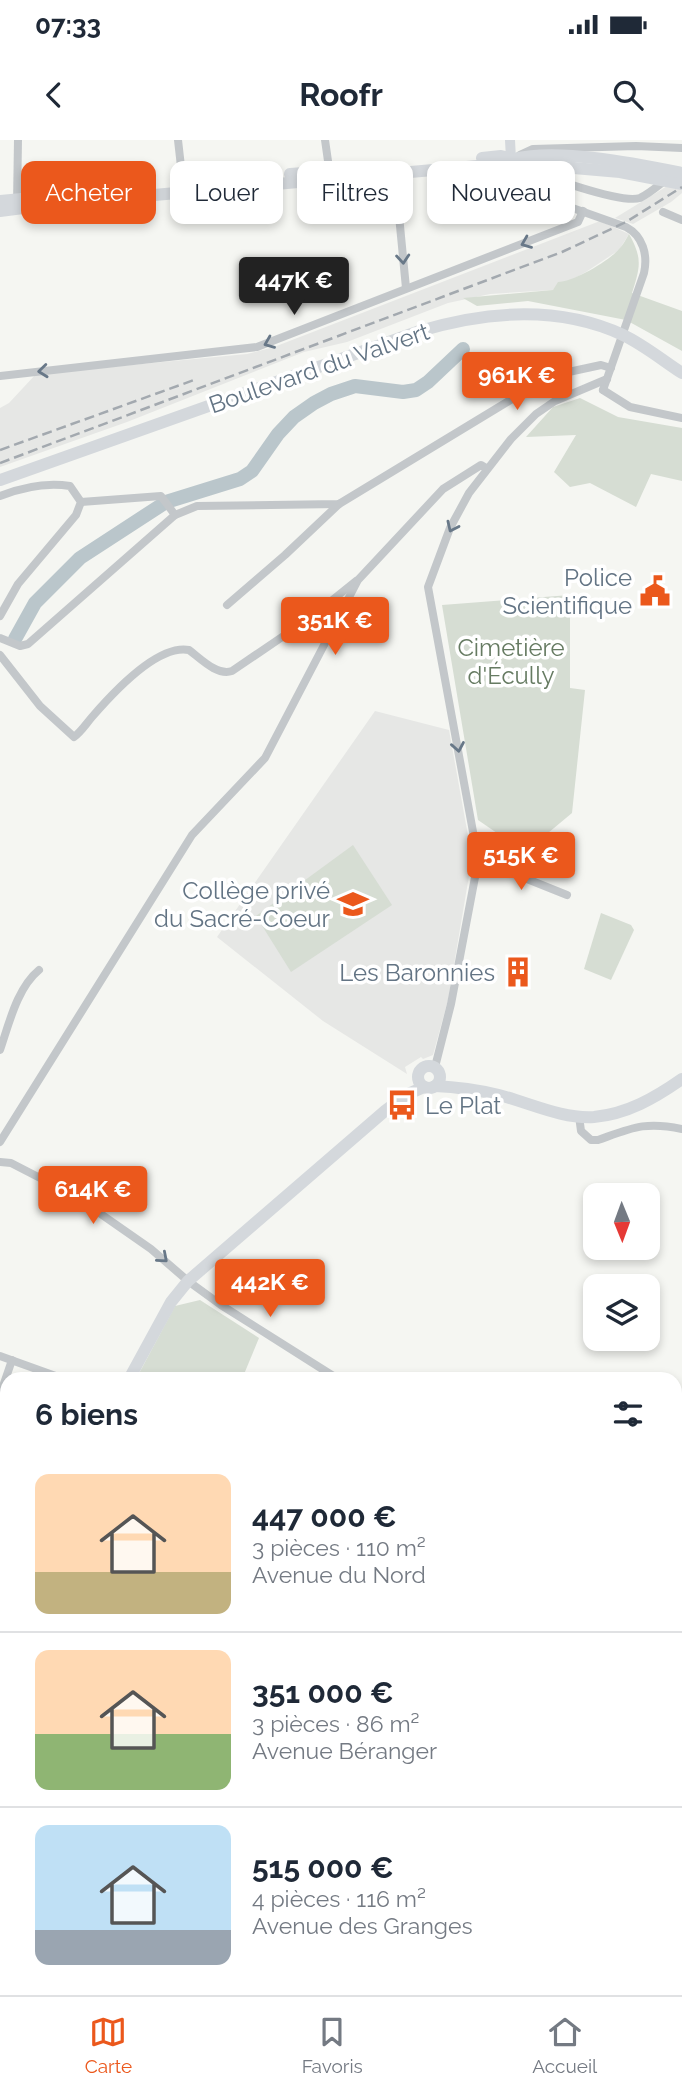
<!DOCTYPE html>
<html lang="fr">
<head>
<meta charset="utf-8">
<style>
  body { margin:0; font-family:Raleway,sans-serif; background:#f6f6f7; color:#1f2937; height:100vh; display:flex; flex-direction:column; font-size:26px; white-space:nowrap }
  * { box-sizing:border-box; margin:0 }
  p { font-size:23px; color:#747a83 }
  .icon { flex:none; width:38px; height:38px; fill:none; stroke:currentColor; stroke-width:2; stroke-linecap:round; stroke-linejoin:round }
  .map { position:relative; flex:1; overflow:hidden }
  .sheet { position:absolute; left:0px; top:1232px; width:682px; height:623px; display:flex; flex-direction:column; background:#fff; border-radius:21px 21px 0 0; box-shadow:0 4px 10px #0003 }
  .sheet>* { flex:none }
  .banner { position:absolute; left:21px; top:21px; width:640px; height:63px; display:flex; gap:14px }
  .needle { width:46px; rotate:179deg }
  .tools { position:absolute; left:583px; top:1043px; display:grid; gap:14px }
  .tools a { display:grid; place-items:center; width:77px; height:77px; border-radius:14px; background:#fff; box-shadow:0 4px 10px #0003; font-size:35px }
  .price { position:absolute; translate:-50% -60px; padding:0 16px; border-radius:7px; background:#eb581c; color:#fff; font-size:23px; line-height:46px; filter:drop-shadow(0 2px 4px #0008) }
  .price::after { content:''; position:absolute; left:50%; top:42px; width:21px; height:16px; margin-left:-10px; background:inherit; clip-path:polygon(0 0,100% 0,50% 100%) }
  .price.active { background:#222; color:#fff }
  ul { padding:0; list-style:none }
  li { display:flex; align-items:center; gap:21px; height:175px; padding:0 35px }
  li+li { border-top:2px solid #e0e1e3 }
  li span { display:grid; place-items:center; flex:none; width:196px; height:140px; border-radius:14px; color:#555 }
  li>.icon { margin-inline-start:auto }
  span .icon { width:84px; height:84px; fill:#fffc; stroke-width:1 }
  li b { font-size:30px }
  h2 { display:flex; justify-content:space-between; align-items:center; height:84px; padding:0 35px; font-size:30px }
  .pill { padding:0 24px; border-radius:14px; background:#fff; box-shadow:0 4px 10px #0003; font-size:24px; line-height:63px }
  .pill.active { background:#eb581c; color:#fff }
  .status { display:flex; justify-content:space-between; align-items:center; height:49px; padding:0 35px; background:#fff; direction:ltr }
  .status svg { height:19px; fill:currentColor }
  header { display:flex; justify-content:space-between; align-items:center; height:91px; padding:0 35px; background:#fff; font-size:32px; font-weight:700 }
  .menu { display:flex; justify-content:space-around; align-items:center; height:98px; border-top:2px solid #e0e1e3; background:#fff; font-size:19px; color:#747a83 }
  .menu a { display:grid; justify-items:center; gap:4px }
  .menu .active { color:#eb581c }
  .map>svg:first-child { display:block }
  .built { fill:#e6e7e5 }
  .green { fill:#d6ddd3 }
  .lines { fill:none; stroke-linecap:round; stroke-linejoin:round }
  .stream { stroke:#bac6cb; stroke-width:2.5 }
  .river { stroke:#bac6cb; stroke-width:14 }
  .street { stroke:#c3c7ca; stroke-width:8 }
  .secondary { stroke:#d4d8dc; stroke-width:10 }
  .primary { stroke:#d4d8dc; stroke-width:12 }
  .rail { stroke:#a3a9af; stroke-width:2.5; stroke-dasharray:10 5; stroke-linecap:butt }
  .oneway { stroke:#687888 }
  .labels { text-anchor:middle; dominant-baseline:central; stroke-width:7; stroke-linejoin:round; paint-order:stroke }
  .street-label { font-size:24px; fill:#637484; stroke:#fff }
  .poi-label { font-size:24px; fill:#637484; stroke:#fff; text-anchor:end }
  .park-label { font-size:24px; fill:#667b62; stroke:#fff }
</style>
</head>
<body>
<div class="status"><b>07:33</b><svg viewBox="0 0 49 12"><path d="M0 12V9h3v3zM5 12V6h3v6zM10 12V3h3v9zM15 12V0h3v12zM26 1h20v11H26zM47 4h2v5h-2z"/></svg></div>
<header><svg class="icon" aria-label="back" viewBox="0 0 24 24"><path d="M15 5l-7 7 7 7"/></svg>Roofr<svg class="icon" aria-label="search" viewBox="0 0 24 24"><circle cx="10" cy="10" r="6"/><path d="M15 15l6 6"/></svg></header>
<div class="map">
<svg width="682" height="1855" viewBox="0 0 682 1855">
  <rect width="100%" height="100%" fill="#f5f6f2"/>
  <g class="built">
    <path d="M682 37V53L671 62 633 84 615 78Z"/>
    <path d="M600 81 629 94 619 110 586 132 553 150 490 154 448 163 347 202 304 212 127 282 0 327V268L9 263 36 234 247 214 274 207Z"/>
    <path d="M375 571 449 590 472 718 448 860 433 915 423 919 421 917 405 927 407 934 323 881 217 797Z"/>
  </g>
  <g class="green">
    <path d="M629 94C643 119 640 127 632 153L682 171V211L626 180 528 161 477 166 463 158 553 150 558 142C573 142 609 121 619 109 623 105 626 99 629 94Z"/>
    <path d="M580 258 618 277 682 288V341L651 334 636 367 590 343 570 347 554 332 576 295 526 297 553 267Z"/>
    <path d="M570 455V548L585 550 572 673 536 703 513 704 478 680 442 465Z"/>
    <path d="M353 705 392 765 291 832 256 776Z"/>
    <path d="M601 773 631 785 634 790 611 840 584 829Z"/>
    <path d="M200 1160 259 1198 242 1239H136L175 1166Z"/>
    <path d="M0 1742 7 1743V1824H0Z"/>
  </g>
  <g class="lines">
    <path class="stream" d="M446 1855 448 1848"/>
    <path class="river" d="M15 499 35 463 80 418 166 362 240 339 252 331 278 294 294 277 314 263 331 254 355 246 403 252 416 250 428 242 463 209"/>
    <g class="street">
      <path d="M178 0 184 53"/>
      <path d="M325 0 330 35"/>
      <path d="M520 15 533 9 636 6 682 8"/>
      <path d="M511 19 518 31 520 43 524 48 533 54 626 87C643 96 648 115 644 133L603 250"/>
      <path d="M520 24C538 35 621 64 640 58 649 54 659 45 667 39"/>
      <path d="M395 34 406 148"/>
      <path d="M17 64 18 0"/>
      <path d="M663 72 682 80"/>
      <path d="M0 236 257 207 578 82 583 71"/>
      <path d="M603 250 630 267 682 278"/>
      <path d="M0 356C23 347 45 342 70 346L81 362 76 375 18 444 0 476"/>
      <path d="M81 362 161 356 175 375"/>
      <path d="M227 465 285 415 339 364"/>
      <path d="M0 498 20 506 28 504 175 375 197 366 339 364 550 236 601 225 611 228"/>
      <path d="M0 515 40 566 74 597C81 592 86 584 92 577 111 555 157 504 189 510 201 519 217 536 232 531L310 478 356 441"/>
      <circle cx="483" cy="719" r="7"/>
      <path d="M479 713 476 708 428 447 450 388 469 353 511 299 536 274 555 261 607 239"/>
      <path d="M489 721 502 729 567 755"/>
      <path d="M0 910C9 884 17 848 39 830"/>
      <path d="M435 927 451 864 476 732 479 724"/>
      <path d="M579 976 581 991 591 1000H598C632 988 645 981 682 989"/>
      <path d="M0 1002 192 695 265 618 358 440 443 349 481 325 486 328"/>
      <path d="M0 1022 11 1023 75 1056 151 1109 188 1141 221 1165 338 1239"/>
      <path d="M0 1216 64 1239"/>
      <path d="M0 1255 12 1220"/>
      <path d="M0 1331 7 1333"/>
      <path d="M676 1438 682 1441"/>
      <path d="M0 1593 7 1595"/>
      <path d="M0 1635 7 1636"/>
      <path d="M676 1637 682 1630"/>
    </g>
    <g class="secondary">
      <path d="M510 0 511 19"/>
      <path d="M676 1325 682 1312"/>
      <path d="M0 1516 7 1518"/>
      <path d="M536 1848 540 1855"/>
      <path d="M392 1855 396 1848"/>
    </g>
    <g class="primary">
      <path d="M482 18 501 16 539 25 620 32 682 44"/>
      <path d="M290 34 360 29"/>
      <path d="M0 61 63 55"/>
      <path d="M0 71 54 64 500 24C506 23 509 20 514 19 559 8 637 24 682 33"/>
      <path d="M0 340 420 191C487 171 558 165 623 195 644 205 662 220 682 233"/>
      <circle cx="429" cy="937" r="11"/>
      <path d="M435 946C457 947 478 950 499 955 530 963 562 979 594 977 627 974 655 958 682 939"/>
      <path d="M129 1239 171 1162 188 1141 386 970 408 954 424 947"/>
      <path d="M30 1855V1848"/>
    </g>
    <g class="rail">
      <path d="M0 310 194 240"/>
      <path d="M0 323 562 112 626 82 682 47"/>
    </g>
  </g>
  <defs><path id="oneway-chevron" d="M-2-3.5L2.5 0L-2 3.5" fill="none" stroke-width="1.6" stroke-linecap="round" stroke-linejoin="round" transform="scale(1.75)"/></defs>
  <g class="oneway">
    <use href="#oneway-chevron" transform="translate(526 103) rotate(158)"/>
    <use href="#oneway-chevron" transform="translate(403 119) rotate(85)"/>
    <use href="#oneway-chevron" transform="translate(269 203) rotate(158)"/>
    <use href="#oneway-chevron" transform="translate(43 231) rotate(174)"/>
    <use href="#oneway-chevron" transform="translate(452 387) rotate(115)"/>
    <use href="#oneway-chevron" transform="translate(458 607) rotate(80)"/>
    <use href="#oneway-chevron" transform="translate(163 1118) rotate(41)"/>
  </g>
  <defs>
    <g id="civic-bare" transform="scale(2.415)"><path d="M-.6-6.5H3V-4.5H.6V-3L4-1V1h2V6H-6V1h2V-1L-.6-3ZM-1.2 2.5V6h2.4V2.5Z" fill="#eb581c" stroke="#fff" stroke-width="2.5" paint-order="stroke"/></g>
    <g id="school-bare" transform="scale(2.415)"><path d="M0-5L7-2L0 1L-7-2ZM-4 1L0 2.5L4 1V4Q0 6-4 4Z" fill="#eb581c" stroke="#fff" stroke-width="2.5" paint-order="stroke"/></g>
    <g id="building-bare" transform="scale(2.415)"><path d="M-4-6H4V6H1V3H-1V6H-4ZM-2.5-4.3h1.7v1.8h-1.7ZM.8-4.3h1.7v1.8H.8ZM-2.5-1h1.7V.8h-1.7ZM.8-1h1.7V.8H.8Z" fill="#eb581c" stroke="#fff" stroke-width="2.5" paint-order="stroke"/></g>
    <g id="bus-bare" transform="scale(2.415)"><path d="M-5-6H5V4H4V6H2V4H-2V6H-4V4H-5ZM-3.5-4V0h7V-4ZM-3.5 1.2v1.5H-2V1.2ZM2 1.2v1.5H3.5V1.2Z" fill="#eb581c" stroke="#fff" stroke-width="2.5" paint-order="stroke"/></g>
  </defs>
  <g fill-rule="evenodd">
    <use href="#civic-bare" x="655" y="451"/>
    <use href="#school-bare" x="353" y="764"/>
    <use href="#building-bare" x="518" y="832"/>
    <use href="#bus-bare" x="402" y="965"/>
  </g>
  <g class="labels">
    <g class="street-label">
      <text transform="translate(319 228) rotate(-19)">Boulevard du Valvert</text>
    </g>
    <g class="poi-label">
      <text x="632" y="437">Police<tspan x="632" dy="28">Scientifique</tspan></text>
      <text x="330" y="750">Collège privé<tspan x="330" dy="28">du Sacré-Coeur</tspan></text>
      <text x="495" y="832">Les Baronnies</text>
      <text x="425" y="965" text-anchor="start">Le Plat</text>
    </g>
    <g class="park-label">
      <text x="511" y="507">Cimetière<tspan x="511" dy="28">d'Écully</tspan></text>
    </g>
  </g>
</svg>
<div class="tools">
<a><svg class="needle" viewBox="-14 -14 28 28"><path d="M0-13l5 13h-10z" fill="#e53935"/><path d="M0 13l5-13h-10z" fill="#747a83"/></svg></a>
<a><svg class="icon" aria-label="layers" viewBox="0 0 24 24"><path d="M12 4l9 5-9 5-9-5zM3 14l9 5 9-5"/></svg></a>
</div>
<b class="price active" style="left:294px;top:177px">447K €</b>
<b class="price" style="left:517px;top:272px">961K €</b>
<b class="price" style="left:335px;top:517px">351K €</b>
<b class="price" style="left:521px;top:752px">515K €</b>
<b class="price" style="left:93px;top:1086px">614K €</b>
<b class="price" style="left:270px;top:1179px">442K €</b>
<div class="banner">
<a class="pill active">Acheter</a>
<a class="pill">Louer</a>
<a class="pill">Filtres</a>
<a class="pill">Nouveau</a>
</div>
<section class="sheet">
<h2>6 biens<svg class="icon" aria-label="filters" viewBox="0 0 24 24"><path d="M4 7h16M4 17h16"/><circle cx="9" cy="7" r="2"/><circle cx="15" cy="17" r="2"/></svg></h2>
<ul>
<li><span style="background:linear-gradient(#ffd9b3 70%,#c2b280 0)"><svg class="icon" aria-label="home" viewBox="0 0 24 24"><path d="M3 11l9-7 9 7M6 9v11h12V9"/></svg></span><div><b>447 000 €</b><p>3 pièces · 110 m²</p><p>Avenue du Nord</p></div></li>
<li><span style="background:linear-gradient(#ffd9b3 60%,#8fb573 0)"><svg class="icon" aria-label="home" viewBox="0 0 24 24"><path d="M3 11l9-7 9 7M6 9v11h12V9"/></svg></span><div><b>351 000 €</b><p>3 pièces · 86 m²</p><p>Avenue Béranger</p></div></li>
<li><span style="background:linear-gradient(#bfe0f5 75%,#9aa5b1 0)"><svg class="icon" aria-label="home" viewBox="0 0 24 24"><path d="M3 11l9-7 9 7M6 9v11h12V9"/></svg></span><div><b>515 000 €</b><p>4 pièces · 116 m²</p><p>Avenue des Granges</p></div></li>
</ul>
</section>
</div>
<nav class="menu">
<a class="active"><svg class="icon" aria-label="map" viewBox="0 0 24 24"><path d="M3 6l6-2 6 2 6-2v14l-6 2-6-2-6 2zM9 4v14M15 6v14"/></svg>Carte</a>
<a><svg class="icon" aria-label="saved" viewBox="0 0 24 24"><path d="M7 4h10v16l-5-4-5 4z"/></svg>Favoris</a>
<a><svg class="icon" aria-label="home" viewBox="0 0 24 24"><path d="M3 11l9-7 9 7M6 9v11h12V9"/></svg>Accueil</a>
</nav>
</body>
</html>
